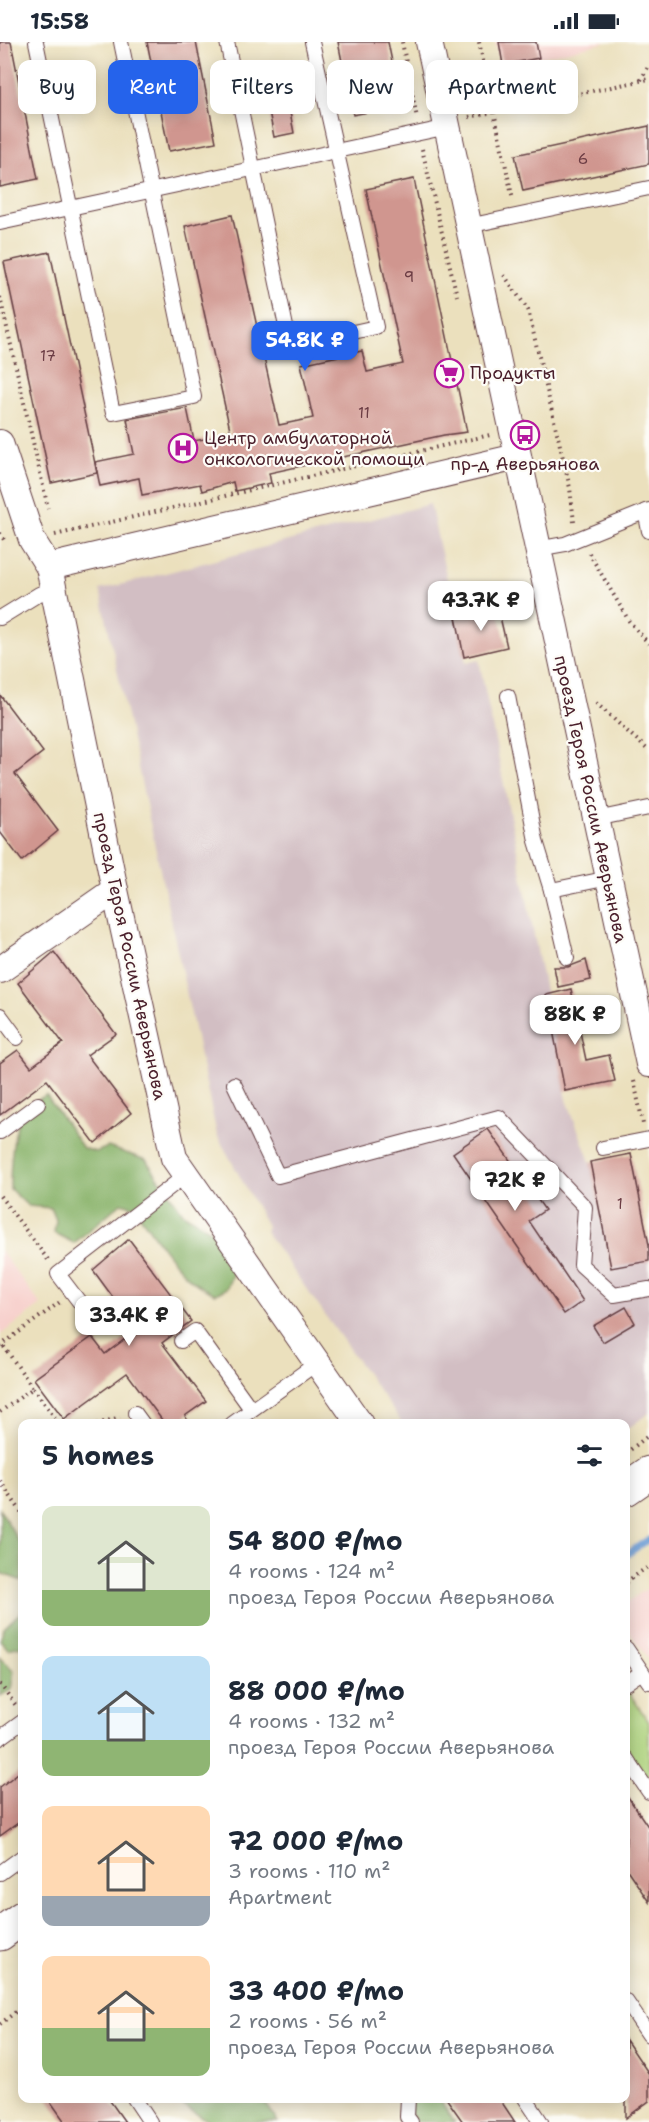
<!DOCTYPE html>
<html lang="en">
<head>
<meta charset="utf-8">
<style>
  body { margin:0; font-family:"Shantell Sans",sans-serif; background:#f2f2f3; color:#1f2937; height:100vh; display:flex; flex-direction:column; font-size:22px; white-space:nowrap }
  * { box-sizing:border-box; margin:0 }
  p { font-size:20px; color:#747a83 }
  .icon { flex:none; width:33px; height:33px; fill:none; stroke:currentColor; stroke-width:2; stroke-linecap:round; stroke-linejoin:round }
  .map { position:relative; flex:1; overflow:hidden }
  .sheet { position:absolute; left:18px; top:1377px; width:612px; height:684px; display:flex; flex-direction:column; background:#fff; border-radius:12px; box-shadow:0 3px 15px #0003 }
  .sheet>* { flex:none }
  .top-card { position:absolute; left:18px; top:18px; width:614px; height:54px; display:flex; gap:12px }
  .price { position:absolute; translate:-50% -51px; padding:0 14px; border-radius:12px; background:#fff; color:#222; font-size:20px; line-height:39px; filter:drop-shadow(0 2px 3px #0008) }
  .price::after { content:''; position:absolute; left:50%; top:36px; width:18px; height:14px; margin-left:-9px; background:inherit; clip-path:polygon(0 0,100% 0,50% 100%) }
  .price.on { background:#2563eb; color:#fff }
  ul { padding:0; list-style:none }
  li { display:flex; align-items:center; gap:18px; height:150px; padding:0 24px }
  li span { display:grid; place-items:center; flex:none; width:168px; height:120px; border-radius:12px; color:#555 }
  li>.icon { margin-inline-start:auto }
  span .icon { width:72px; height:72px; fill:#fffc; stroke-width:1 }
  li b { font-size:26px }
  h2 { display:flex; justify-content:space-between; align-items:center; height:72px; padding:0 24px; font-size:26px }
  .tag { padding:0 21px; border-radius:12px; background:#fff; box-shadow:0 3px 15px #0003; font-size:21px; line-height:54px }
  .tag.on { background:#2563eb; color:#fff }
  .status { display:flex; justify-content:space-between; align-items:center; height:42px; padding:0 30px; background:#fff; direction:ltr }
  .status svg { height:16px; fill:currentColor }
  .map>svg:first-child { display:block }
  .built { fill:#f7d0cc }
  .industrial { fill:#d2bec3 }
  .green { fill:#acd17a; stroke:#7b7852; stroke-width:1.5 }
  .forest { fill:#89b36a; stroke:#6a694a; stroke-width:1.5 }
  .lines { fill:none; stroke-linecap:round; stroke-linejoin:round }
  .stream { stroke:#6c9cd5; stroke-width:7 }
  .building { fill:#d0968f }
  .lane-casing { stroke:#623c41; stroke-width:16 }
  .street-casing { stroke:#623c41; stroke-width:28 }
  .secondary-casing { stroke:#623c41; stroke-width:35 }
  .path { stroke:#623c41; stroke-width:4; stroke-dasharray:1.5 4.5; stroke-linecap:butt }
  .lane { stroke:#fff; stroke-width:14 }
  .street { stroke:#fff; stroke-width:26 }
  .secondary { stroke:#fff; stroke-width:33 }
  .labels { text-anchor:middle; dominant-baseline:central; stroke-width:4.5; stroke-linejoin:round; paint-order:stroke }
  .number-label { font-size:15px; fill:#6c3d44 }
  .poi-label { font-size:18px; fill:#4a1f2b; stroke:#fdfcf7; text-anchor:start }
  .street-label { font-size:18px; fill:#4a1f2b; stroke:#fdfcf7 }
</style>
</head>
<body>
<div class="status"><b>15:58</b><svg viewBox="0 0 49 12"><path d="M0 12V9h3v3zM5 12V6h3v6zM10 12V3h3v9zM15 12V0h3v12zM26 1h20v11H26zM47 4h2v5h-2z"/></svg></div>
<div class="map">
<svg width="649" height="2080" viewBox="0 0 649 2080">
  <rect width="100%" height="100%" fill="#fdfcf7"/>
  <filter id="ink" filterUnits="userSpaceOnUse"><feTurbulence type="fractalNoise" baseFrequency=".0167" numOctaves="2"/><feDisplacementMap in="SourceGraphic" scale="12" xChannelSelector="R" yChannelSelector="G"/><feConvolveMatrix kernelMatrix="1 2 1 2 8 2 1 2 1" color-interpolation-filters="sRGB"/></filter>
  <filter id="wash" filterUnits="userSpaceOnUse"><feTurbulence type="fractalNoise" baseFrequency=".008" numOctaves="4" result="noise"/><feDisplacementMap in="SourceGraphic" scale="24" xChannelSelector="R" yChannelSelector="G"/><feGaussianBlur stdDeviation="1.35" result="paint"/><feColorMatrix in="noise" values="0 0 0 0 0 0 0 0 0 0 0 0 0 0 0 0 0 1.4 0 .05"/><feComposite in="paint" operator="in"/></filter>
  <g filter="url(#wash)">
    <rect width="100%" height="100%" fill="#ebe0bd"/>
    <g class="built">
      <path d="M495 0H607L501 25Z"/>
      <path d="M0 1208 41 1263 0 1293Z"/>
      <path d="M649 1545V1618L626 1585V1561Z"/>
    </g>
    <path class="industrial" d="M430 462 466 621 479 618 567 1058 590 1120 631 1112 649 1203V1371L626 1388V1382L402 1381 265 1189 267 1184 217 1093 100 548Z"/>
    <path class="green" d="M627 1648 649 1680V1739L626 1705Z"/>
    <g class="forest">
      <path d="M46 1053 83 1106 96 1110 108 1105 146 1118 183 1171 226 1198 236 1222 227 1246 216 1252C182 1242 154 1192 133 1164L121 1161 74 1201 54 1191 56 1178 51 1166 28 1164 10 1147C10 1127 12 1081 26 1067 31 1061 40 1057 46 1053Z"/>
      <path d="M0 1467 22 1505V1539L0 1531Z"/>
      <path d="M22 1569V1604L8 1607 0 1598 4 1586Z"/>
      <path d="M0 1615 14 1629 11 1648 0 1654Z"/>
      <path d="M181 2057H263L278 2080H210L182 2063Z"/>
      <path d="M400 2057H438L455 2080H417Z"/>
    </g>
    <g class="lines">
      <path class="stream" d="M626 1513 649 1497"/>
    </g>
    <g id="blocks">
      <g class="building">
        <path d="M0 0H11L38 137 0 145Z"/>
        <path d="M147 0H196L216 100 169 109Z"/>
        <path d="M338 0H388L401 64 353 73Z"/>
        <path d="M499 0H536L539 16 503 23Z"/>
        <path d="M288 60 294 91 274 95 268 64Z"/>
        <path d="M649 84V122L523 149 515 113Z"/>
        <path d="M414 137 467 390 444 393 269 431 271 441 235 449 233 440 202 449 200 442 142 453 139 436 100 444 95 420 134 412 127 377 187 366 194 399 231 392 185 184 232 173 279 383 313 376 301 322 362 309 367 330 403 322 366 147Z"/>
        <path d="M50 210 97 431 51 441 4 220Z"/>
        <path d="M498 566 507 605 464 615 456 575Z"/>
        <path d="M0 653 43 710 15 732 58 789 22 819 0 790Z"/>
        <path d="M54 910 116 992 87 1013 131 1071 95 1101 47 1038 0 1073V1021L18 1008 31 1025 63 1001 18 941Z"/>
        <path d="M586 918 591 938 558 945 554 925H568Z"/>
        <path d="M571 947 586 1018 609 1013 615 1039 565 1049 546 953Z"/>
        <path d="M488 1087 545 1168 529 1179 583 1259 564 1272 453 1111Z"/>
        <path d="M631 1112 649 1203V1219L611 1226 590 1120Z"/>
        <path d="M129 1197 191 1279 162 1301 206 1359 185 1374 190 1382H165L127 1331 64 1377 34 1337 92 1295 105 1312 137 1288 93 1228Z"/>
        <path d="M626 1265 635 1281 603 1300 593 1284Z"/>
        <path d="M22 1728V1778L0 1794V1745Z"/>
        <path d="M626 1752 649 1786V1860L626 1826Z"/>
        <path d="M626 1998 649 2032V2059L626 2076Z"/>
        <path d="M48 2056H108L125 2080H65Z"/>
        <path d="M446 2056H499L515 2080H463Z"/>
      </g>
    </g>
  </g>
  <g filter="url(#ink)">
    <use href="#blocks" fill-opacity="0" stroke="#623c41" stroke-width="1.5"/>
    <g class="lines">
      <g class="lane-casing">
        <g id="lane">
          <path d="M36 0 113 371 194 355 121 0"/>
          <path d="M227 0 290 304 376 285 312 0"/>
          <path d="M0 181 448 85"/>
          <path d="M468 184 649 146"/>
          <path d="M645 469 649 489"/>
          <path d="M537 507 565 502 649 468"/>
          <path d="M0 576 39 552 54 548"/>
          <path d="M508 654 536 799 551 848 567 916"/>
          <path d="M596 777 649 766"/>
          <path d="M551 848 609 836"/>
          <path d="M0 973 17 996"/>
          <path d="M234 1042 278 1134 499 1075 585 1165 581 1223 614 1253 649 1247"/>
          <path d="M0 1090 38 1062"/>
          <path d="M603 1106 649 1097"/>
          <path d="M97 1283 58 1232 186 1133"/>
          <path d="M181 1299 195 1289 251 1367"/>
          <path d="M135 1371 143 1382"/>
          <path d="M232 1382 317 1321"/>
          <path d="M626 1606 649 1640"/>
          <path d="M626 1641 642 1630"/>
          <path d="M0 1696 22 1680"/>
          <path d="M626 1716 649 1750"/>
          <path d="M0 1831 22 1815"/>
          <path d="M626 1959 649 1993"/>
          <path d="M134 2056 150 2080"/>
          <path d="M408 2056 407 2075 411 2080"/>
          <path d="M525 2056 541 2080"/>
        </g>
      </g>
      <g class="street-casing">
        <g id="street">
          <path d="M429 0 649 1022"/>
          <path d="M0 401 32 498 49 525 115 848 174 1116 360 1382"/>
          <path d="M49 525 517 415"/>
          <path d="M0 928 115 848"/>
        </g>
      </g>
      <g class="secondary-casing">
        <g id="secondary">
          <path d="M626 1447 649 1431"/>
          <path d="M0 1892 22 1876"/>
        </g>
      </g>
      <g class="path">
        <path d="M402 0 417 76"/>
        <path d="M479 0 513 158"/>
        <path d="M641 38 649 23"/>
        <path d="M469 75 649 37"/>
        <path d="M422 107 457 254"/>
        <path d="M504 233 528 268 570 446 574 480"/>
        <path d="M0 255 48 466"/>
        <path d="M0 491 6 501"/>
        <path d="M55 493 490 393"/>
        <path d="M589 511 629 579 649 602"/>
        <path d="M596 661 649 709"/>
        <path d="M634 1039 643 1082"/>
        <path d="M0 1154 49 1219"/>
        <path d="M0 1304 60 1260"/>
        <path d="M33 1346 60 1382"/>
        <path d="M0 1370 33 1346 2 1302"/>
        <path d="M97 1382 120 1375"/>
        <path d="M626 1411 649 1393"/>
        <path d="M0 1439 22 1471"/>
        <path d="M626 1540 649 1524"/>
        <path d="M0 1642 17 1665"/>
        <path d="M0 1982 22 1965"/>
        <path d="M0 2078 2 2080"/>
      </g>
      <use href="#lane" class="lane"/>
      <use href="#street" class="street"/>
      <use href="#secondary" class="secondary"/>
    </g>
  </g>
  <defs>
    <g id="supermarket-ring" transform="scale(1.5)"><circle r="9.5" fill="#fdfcf7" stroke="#b5179e" stroke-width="1.5"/><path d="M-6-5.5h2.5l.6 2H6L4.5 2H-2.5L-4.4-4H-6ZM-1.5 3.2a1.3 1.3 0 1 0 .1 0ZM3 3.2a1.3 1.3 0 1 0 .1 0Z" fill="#b5179e"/></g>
    <g id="bus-ring" transform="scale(1.5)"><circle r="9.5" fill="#fdfcf7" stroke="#b5179e" stroke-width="1.5"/><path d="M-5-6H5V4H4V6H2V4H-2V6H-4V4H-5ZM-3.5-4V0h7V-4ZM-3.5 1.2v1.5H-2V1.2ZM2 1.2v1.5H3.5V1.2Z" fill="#b5179e"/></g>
    <g id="hospital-ring" transform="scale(1.5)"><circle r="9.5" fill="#fdfcf7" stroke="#b5179e" stroke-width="1.5"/><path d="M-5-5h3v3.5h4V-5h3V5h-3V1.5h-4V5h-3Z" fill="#b5179e"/></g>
  </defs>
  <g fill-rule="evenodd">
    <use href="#supermarket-ring" x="449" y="331"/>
    <use href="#bus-ring" x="525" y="393"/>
    <use href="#hospital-ring" x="183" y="406"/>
  </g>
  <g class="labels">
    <g class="number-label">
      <text x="583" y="117">6</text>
      <text x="409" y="235">9</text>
      <text x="48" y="314">17</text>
      <text x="364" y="371">11</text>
      <text x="620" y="1162">1</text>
    </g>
    <g class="poi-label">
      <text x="470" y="331">Продукты</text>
      <text x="204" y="396">Центр амбулаторной<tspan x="204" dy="21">онкологической помощи</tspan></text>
      <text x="525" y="422" text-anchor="middle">пр-д Аверьянова</text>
    </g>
    <g class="street-label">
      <text transform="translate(591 757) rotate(78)">проезд Героя России Аверьянова</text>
      <text transform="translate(130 914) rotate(78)">проезд Героя России Аверьянова</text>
    </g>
  </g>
</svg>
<b class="price on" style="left:305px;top:330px">54.8K ₽</b>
<b class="price" style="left:481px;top:590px">43.7K ₽</b>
<b class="price" style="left:575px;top:1004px">88K ₽</b>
<b class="price" style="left:515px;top:1170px">72K ₽</b>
<b class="price" style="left:129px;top:1305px">33.4K ₽</b>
<div class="top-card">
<a class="tag">Buy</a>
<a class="tag on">Rent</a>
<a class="tag">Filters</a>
<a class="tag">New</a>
<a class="tag">Apartment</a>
</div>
<section class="sheet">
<h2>5 homes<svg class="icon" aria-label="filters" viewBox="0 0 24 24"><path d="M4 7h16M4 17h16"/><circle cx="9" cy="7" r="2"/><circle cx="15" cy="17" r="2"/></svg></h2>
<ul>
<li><span style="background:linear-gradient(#dfe7d0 70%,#8fb573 0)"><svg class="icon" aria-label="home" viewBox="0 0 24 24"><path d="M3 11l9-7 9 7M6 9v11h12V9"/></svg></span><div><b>54 800 ₽/mo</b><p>4 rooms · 124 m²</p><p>проезд Героя России Аверьянова</p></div></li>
<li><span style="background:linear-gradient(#bfe0f5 70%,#8fb573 0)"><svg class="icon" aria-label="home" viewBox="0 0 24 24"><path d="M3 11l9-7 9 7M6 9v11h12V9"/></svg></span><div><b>88 000 ₽/mo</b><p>4 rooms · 132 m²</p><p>проезд Героя России Аверьянова</p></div></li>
<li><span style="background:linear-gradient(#ffd9b3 75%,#9aa5b1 0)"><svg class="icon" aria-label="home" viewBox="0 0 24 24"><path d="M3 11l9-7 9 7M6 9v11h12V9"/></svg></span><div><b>72 000 ₽/mo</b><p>3 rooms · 110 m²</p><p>Apartment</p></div></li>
<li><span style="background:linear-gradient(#ffd9b3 60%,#8fb573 0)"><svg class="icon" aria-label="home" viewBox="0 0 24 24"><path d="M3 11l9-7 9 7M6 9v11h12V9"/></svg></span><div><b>33 400 ₽/mo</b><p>2 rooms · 56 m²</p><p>проезд Героя России Аверьянова</p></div></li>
</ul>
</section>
</div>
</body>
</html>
